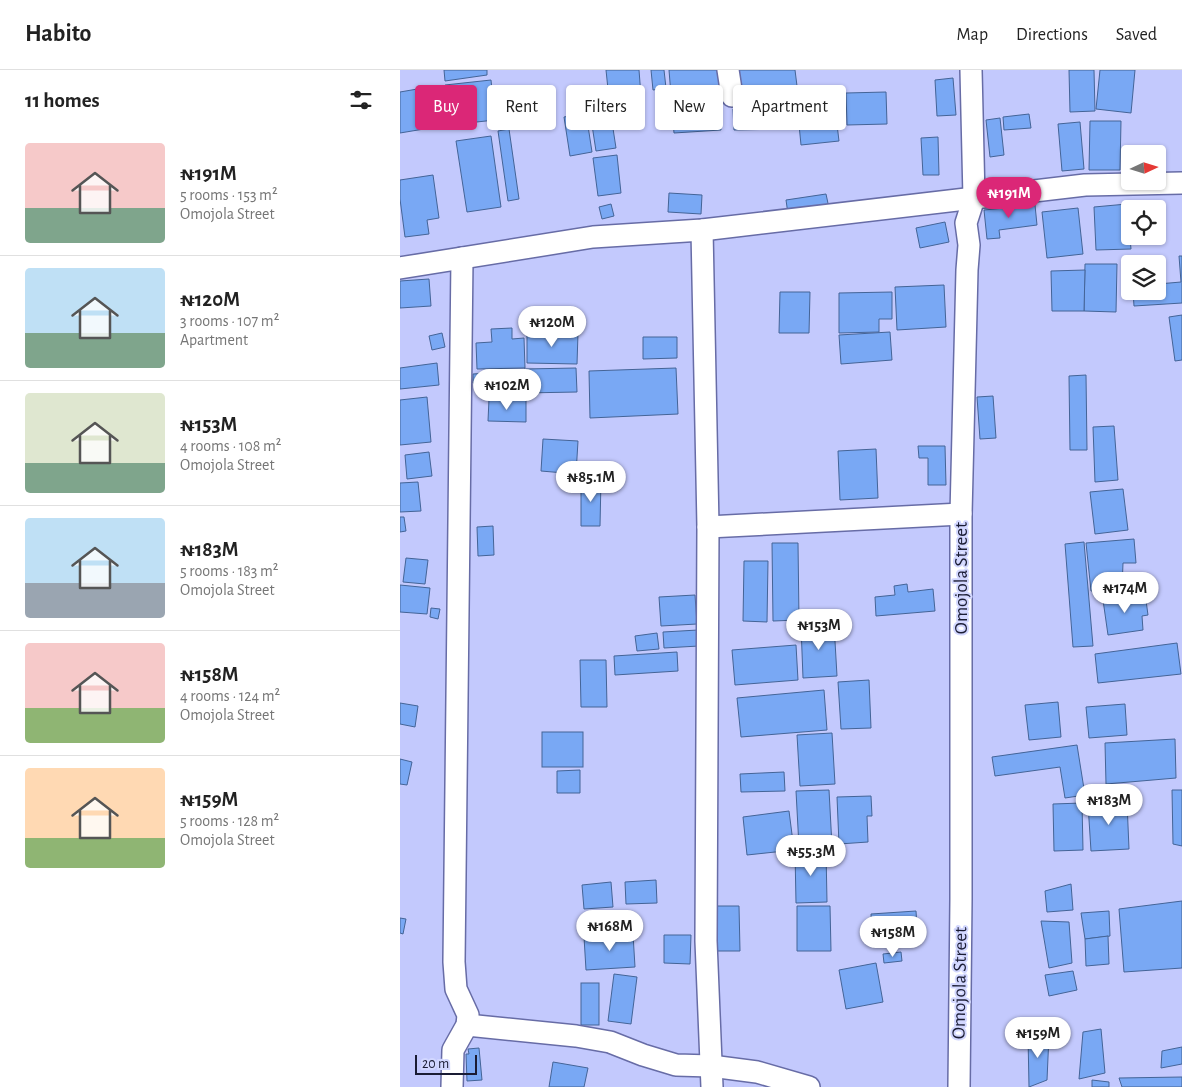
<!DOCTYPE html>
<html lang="en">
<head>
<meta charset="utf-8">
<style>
  body { margin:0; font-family:"Alegreya Sans",sans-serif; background:#f6f6f6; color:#222; height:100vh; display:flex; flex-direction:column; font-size:19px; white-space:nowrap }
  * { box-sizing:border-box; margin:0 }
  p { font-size:16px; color:#767676 }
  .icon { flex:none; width:28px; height:28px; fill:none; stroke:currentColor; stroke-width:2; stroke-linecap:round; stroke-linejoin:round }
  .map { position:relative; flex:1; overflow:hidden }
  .side { display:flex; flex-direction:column; background:#fff; width:400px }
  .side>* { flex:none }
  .hud { position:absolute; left:15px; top:15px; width:475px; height:45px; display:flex; gap:10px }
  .needle { width:32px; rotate:86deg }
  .buttons { position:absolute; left:721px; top:75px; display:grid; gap:10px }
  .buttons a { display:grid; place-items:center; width:45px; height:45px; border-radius:5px; background:#fff; box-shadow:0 1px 4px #0004; font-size:25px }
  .scale { position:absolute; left:15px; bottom:12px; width:62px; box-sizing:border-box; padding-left:5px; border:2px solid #1a1c34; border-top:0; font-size:14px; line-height:18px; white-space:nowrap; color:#1a1c34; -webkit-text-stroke:4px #d2d7ff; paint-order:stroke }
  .price { position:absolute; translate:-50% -42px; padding:0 11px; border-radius:18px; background:#fff; color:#222; font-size:16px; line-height:32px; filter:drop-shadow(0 1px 2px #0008) }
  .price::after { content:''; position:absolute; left:50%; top:30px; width:15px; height:11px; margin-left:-8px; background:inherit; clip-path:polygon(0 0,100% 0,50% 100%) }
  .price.active { background:#db2777; color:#fff }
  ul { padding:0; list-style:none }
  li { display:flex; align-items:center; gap:15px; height:125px; padding:0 25px }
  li+li { border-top:1px solid #e0e0e0 }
  li span { display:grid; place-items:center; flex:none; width:140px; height:100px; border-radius:5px; color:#555 }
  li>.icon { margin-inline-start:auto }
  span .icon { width:60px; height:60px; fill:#fffc; stroke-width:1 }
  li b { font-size:21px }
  h2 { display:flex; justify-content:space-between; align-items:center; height:60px; padding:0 25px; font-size:21px }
  .tag { padding:0 18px; border-radius:5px; background:#fff; box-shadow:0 1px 4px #0004; font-size:18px; line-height:45px }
  .tag.active { background:#db2777; color:#fff }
  header { display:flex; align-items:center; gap:30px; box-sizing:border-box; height:70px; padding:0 25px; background:#fff; border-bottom:1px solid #e0e0e0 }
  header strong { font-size:24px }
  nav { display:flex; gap:28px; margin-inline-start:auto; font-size:18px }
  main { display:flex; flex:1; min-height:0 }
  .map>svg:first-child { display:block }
  .building { fill:#79a8f4; stroke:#446497 }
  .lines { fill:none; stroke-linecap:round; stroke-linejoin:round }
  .minor-casing { stroke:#676ca6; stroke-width:24 }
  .minor { stroke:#fff; stroke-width:21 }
  .labels { text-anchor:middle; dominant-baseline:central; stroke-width:4; stroke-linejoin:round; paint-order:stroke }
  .street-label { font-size:19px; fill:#1a1c34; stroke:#d2d7ff }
</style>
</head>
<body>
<header>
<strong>Habito</strong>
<nav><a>Map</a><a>Directions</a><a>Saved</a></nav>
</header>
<main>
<section class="side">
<h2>11 homes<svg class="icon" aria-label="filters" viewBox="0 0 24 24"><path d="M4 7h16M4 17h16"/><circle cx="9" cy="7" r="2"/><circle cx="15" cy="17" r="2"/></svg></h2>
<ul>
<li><span style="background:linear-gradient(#f6c9c9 65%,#7fa58c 0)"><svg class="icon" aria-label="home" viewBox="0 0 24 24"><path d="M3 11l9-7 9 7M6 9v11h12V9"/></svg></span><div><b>₦191M</b><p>5 rooms · 153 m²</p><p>Omojola Street</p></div></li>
<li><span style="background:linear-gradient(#bfe0f5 65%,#7fa58c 0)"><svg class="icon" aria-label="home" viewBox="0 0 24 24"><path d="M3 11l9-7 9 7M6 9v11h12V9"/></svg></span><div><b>₦120M</b><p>3 rooms · 107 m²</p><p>Apartment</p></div></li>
<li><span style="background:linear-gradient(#dfe7d0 70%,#7fa58c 0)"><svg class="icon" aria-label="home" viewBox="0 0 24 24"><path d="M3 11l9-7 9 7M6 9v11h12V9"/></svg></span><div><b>₦153M</b><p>4 rooms · 108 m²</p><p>Omojola Street</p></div></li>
<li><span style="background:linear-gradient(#bfe0f5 65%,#9aa5b1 0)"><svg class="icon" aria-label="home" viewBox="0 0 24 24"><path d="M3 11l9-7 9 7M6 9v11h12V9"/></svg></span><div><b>₦183M</b><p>5 rooms · 183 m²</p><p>Omojola Street</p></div></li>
<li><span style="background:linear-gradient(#f6c9c9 65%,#8fb573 0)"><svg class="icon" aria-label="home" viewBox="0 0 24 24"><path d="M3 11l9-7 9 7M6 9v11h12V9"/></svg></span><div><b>₦158M</b><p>4 rooms · 124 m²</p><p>Omojola Street</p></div></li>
<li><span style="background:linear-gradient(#ffd9b3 70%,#8fb573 0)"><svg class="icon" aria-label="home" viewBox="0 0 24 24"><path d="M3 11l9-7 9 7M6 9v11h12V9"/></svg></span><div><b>₦159M</b><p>5 rooms · 128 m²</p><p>Omojola Street</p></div></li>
</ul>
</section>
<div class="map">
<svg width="782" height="1017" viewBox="0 0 782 1017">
  <rect width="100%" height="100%" fill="#c3c9fd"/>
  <g class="building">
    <path d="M44 0H87V5L45 11Z"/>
    <path d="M206 0H239L241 26 209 29Z"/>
    <path d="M251 0H264L266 18 253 20Z"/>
    <path d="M269 0H318L322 23 271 25Z"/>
    <path d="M337 0H395L398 24 341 31Z"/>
    <path d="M669 0H694L695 41 670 42Z"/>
    <path d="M700 0H735L731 43 696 39Z"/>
    <path d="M553 8 556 45 537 46 535 10Z"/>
    <path d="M91 10 95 50 49 55 45 15Z"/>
    <path d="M29 17 36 57 0 63V22Z"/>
    <path d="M486 22 487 54 447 55 446 23Z"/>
    <path d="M319 25 321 60 274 63 271 28Z"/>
    <path d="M434 30 439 71 401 75 397 34Z"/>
    <path d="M386 38V59L334 60 333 39Z"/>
    <path d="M210 39 216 78 196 81 190 42Z"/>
    <path d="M186 43 192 82 170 86 164 47Z"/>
    <path d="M629 44 631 58 604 60 603 47Z"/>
    <path d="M600 48 604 85 590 87 586 50Z"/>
    <path d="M690 51H721L720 100H689Z"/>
    <path d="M680 52 684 99 662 101 658 54Z"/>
    <path d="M109 59 119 129 108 131 98 61Z"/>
    <path d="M91 66 101 137 67 142 56 71Z"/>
    <path d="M538 67 539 105H523L521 68Z"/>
    <path d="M217 85 221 123 198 126 193 88Z"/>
    <path d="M33 105 39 148 27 150 29 164 5 167 0 129V110Z"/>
    <path d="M269 123 302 125 301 144 268 142Z"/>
    <path d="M426 124 429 138 388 144 386 130Z"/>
    <path d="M211 134 214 146 202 149 199 137Z"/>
    <path d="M727 134 731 179 696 180 694 137Z"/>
    <path d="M635 135 637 155 599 160 600 168 587 169 584 140Z"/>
    <path d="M678 138 683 184 647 188 642 142Z"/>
    <path d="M545 152 549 172 520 178 516 158Z"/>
    <path d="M779 186H782V233L734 236 733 221H758V214L781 212Z"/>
    <path d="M685 194H717L716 242 684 241Z"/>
    <path d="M685 200 684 241H652L651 201Z"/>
    <path d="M29 209 31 236 0 238V211Z"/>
    <path d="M544 215 546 257 497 260 495 217Z"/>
    <path d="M380 222H410L409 263H379Z"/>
    <path d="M492 222V249H479V262L439 263V223Z"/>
    <path d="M782 245V290L775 291 769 247Z"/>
    <path d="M112 258V269L124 268 125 298 77 299 76 273 92 272 91 259Z"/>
    <path d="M127 261 178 263 177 294 127 293Z"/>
    <path d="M490 262 492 290 441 294 439 265Z"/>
    <path d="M42 263 45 277 32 280 29 266Z"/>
    <path d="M243 267H277V288L243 289Z"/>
    <path d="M37 293 39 315 0 319V298Z"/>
    <path d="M176 298 177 322 124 323V299Z"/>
    <path d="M276 298 278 344 190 348 189 301Z"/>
    <path d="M89 303V312L73 313V304Z"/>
    <path d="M686 305 687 380H670L669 306Z"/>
    <path d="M593 326 596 368 580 369 577 327Z"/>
    <path d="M27 327 31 372 0 375V330Z"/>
    <path d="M89 329 126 330V352L88 351Z"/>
    <path d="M714 356 718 410 695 412 693 357Z"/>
    <path d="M143 369 178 371 176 404 141 401Z"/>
    <path d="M518 376H545L546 415H528V388H519Z"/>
    <path d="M476 379 478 428 440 430 438 381Z"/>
    <path d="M29 382 32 406 7 409 5 385Z"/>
    <path d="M181 410H201L200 456H181Z"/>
    <path d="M18 412 21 441 0 442V413Z"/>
    <path d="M723 419 728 460 695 464 690 422Z"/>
    <path d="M0 447H4L6 461 0 462Z"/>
    <path d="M93 456 94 485 78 486 77 457Z"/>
    <path d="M734 469 736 493H723L722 519 691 521 686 473Z"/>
    <path d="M684 472 693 576 673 577 665 474Z"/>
    <path d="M372 473H398L399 550 373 551Z"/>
    <path d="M6 488 28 490 25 514 3 512Z"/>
    <path d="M344 491H368L367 552 343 551Z"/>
    <path d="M507 514 508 522 533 519 535 541 476 546 475 527 495 525 494 516Z"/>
    <path d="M0 515 30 518 27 544 0 542Z"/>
    <path d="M745 523 748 545 742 546 743 560 708 565 703 530Z"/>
    <path d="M295 525 297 554 261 556 259 527Z"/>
    <path d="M31 538 40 539 38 549 30 547Z"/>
    <path d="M434 554 437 606 403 608 401 556Z"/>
    <path d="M298 560 299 576 264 578 263 562Z"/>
    <path d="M257 563 259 579 237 581 235 566Z"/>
    <path d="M777 573 781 604 698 613 695 584Z"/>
    <path d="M396 575 398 610 335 615 332 580Z"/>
    <path d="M277 582 278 601 215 605 214 586Z"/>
    <path d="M180 590H206L207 637H181Z"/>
    <path d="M469 610 471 658 441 659 438 612Z"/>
    <path d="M424 620 427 660 341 667 337 628Z"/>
    <path d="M658 632 661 667 629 670 625 635Z"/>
    <path d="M0 633 18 636 15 657 0 654Z"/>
    <path d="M725 634 727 665 689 668 686 637Z"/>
    <rect x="142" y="662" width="41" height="35"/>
    <path d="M432 663 435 714 400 716 397 665Z"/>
    <path d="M775 669 776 708 706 714 705 673Z"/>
    <path d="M677 675 685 725 665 728 660 697 595 706 592 687Z"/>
    <path d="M0 689 12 692 7 715 0 714Z"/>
    <path d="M180 700V723H157V701Z"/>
    <path d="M384 702 385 721 341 722 340 704Z"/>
    <path d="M429 720 432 776 399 777 396 721Z"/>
    <path d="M772 720H782V776L773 774Z"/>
    <path d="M471 726 472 746H467L468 772 439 774 437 727Z"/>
    <path d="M727 732 729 779 691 781 688 734Z"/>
    <path d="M682 733 683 780 654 781 653 734Z"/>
    <path d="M389 741 394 780 347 785 343 747Z"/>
    <path d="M426 781 427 832 396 833 395 782Z"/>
    <path d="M256 810 257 833 226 834 225 812Z"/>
    <path d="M211 812 213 837 184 839 182 815Z"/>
    <path d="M671 814 673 840 647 842 645 821Z"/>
    <path d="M782 831V898L724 902 719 839Z"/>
    <path d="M317 836H339L340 881H317Z"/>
    <path d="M397 836H430L431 881H397Z"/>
    <path d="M516 841 518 873 473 877 471 844Z"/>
    <path d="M709 841 710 866 685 869 681 843Z"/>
    <path d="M0 848 6 849 3 864 0 863Z"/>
    <path d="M641 851 669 852 672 893 649 898Z"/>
    <path d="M233 864 235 897 186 900 184 867Z"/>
    <path d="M264 865H291L290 894 264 893Z"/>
    <path d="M708 866 709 894 686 896 685 869Z"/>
    <path d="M501 882 502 891 484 893 483 884Z"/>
    <path d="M476 893 483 932 446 939 439 900Z"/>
    <path d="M673 901 677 920 649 926 645 905Z"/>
    <path d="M214 904 237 907 231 954 208 951Z"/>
    <rect x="181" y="913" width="18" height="42"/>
    <path d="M701 959 705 1003 679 1009 683 962Z"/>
    <path d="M649 965 647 1010 629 1017 628 966Z"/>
    <path d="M782 977V994L761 998 762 981Z"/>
    <path d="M79 978 82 1010 67 1011 66 984H69L68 979Z"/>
    <path d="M153 992 188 998 184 1017H149Z"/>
    <path d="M782 1007V1017H722L719 1008Z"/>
    <path d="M692 1010 709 1012V1017H692Z"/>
  </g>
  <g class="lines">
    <g class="minor-casing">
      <g id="minor">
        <path d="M328 0 332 26"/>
        <path d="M302 160 308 457 306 871 312 1017"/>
        <path d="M0 198 193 167 302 160 685 115 782 113"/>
        <path d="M308 457 561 444"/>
        <path d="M67 955 176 966 210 972 243 985 276 995 311 996 357 1002 409 1017"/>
        <path d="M52 1017 53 980 67 955 68 945 56 919 54 892 62 188"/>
        <path d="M559 1017 561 829V444L567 200 569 175 566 153 574 128 571 0"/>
      </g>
    </g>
    <use href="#minor" class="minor"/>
  </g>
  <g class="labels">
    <g class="street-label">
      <text transform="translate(561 508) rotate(-90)">Omojola Street</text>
      <text transform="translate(560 913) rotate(-89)">Omojola Street</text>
    </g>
  </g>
</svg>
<div class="buttons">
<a><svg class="needle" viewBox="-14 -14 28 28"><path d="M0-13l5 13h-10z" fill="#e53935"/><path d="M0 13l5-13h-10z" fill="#767676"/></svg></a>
<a><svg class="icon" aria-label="locate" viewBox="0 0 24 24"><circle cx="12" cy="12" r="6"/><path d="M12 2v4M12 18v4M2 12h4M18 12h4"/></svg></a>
<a><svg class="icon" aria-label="layers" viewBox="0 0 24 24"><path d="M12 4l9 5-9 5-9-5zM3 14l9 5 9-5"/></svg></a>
</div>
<div class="scale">20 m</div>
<b class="price active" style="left:609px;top:149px">₦191M</b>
<b class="price" style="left:152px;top:278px">₦120M</b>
<b class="price" style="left:107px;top:341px">₦102M</b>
<b class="price" style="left:191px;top:433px">₦85.1M</b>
<b class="price" style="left:725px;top:544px">₦174M</b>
<b class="price" style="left:419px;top:581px">₦153M</b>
<b class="price" style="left:709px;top:756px">₦183M</b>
<b class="price" style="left:411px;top:807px">₦55.3M</b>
<b class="price" style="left:210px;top:882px">₦168M</b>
<b class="price" style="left:493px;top:888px">₦158M</b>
<b class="price" style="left:638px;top:989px">₦159M</b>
<div class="hud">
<a class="tag active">Buy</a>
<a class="tag">Rent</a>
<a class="tag">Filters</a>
<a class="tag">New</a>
<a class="tag">Apartment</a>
</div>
</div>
</main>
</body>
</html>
